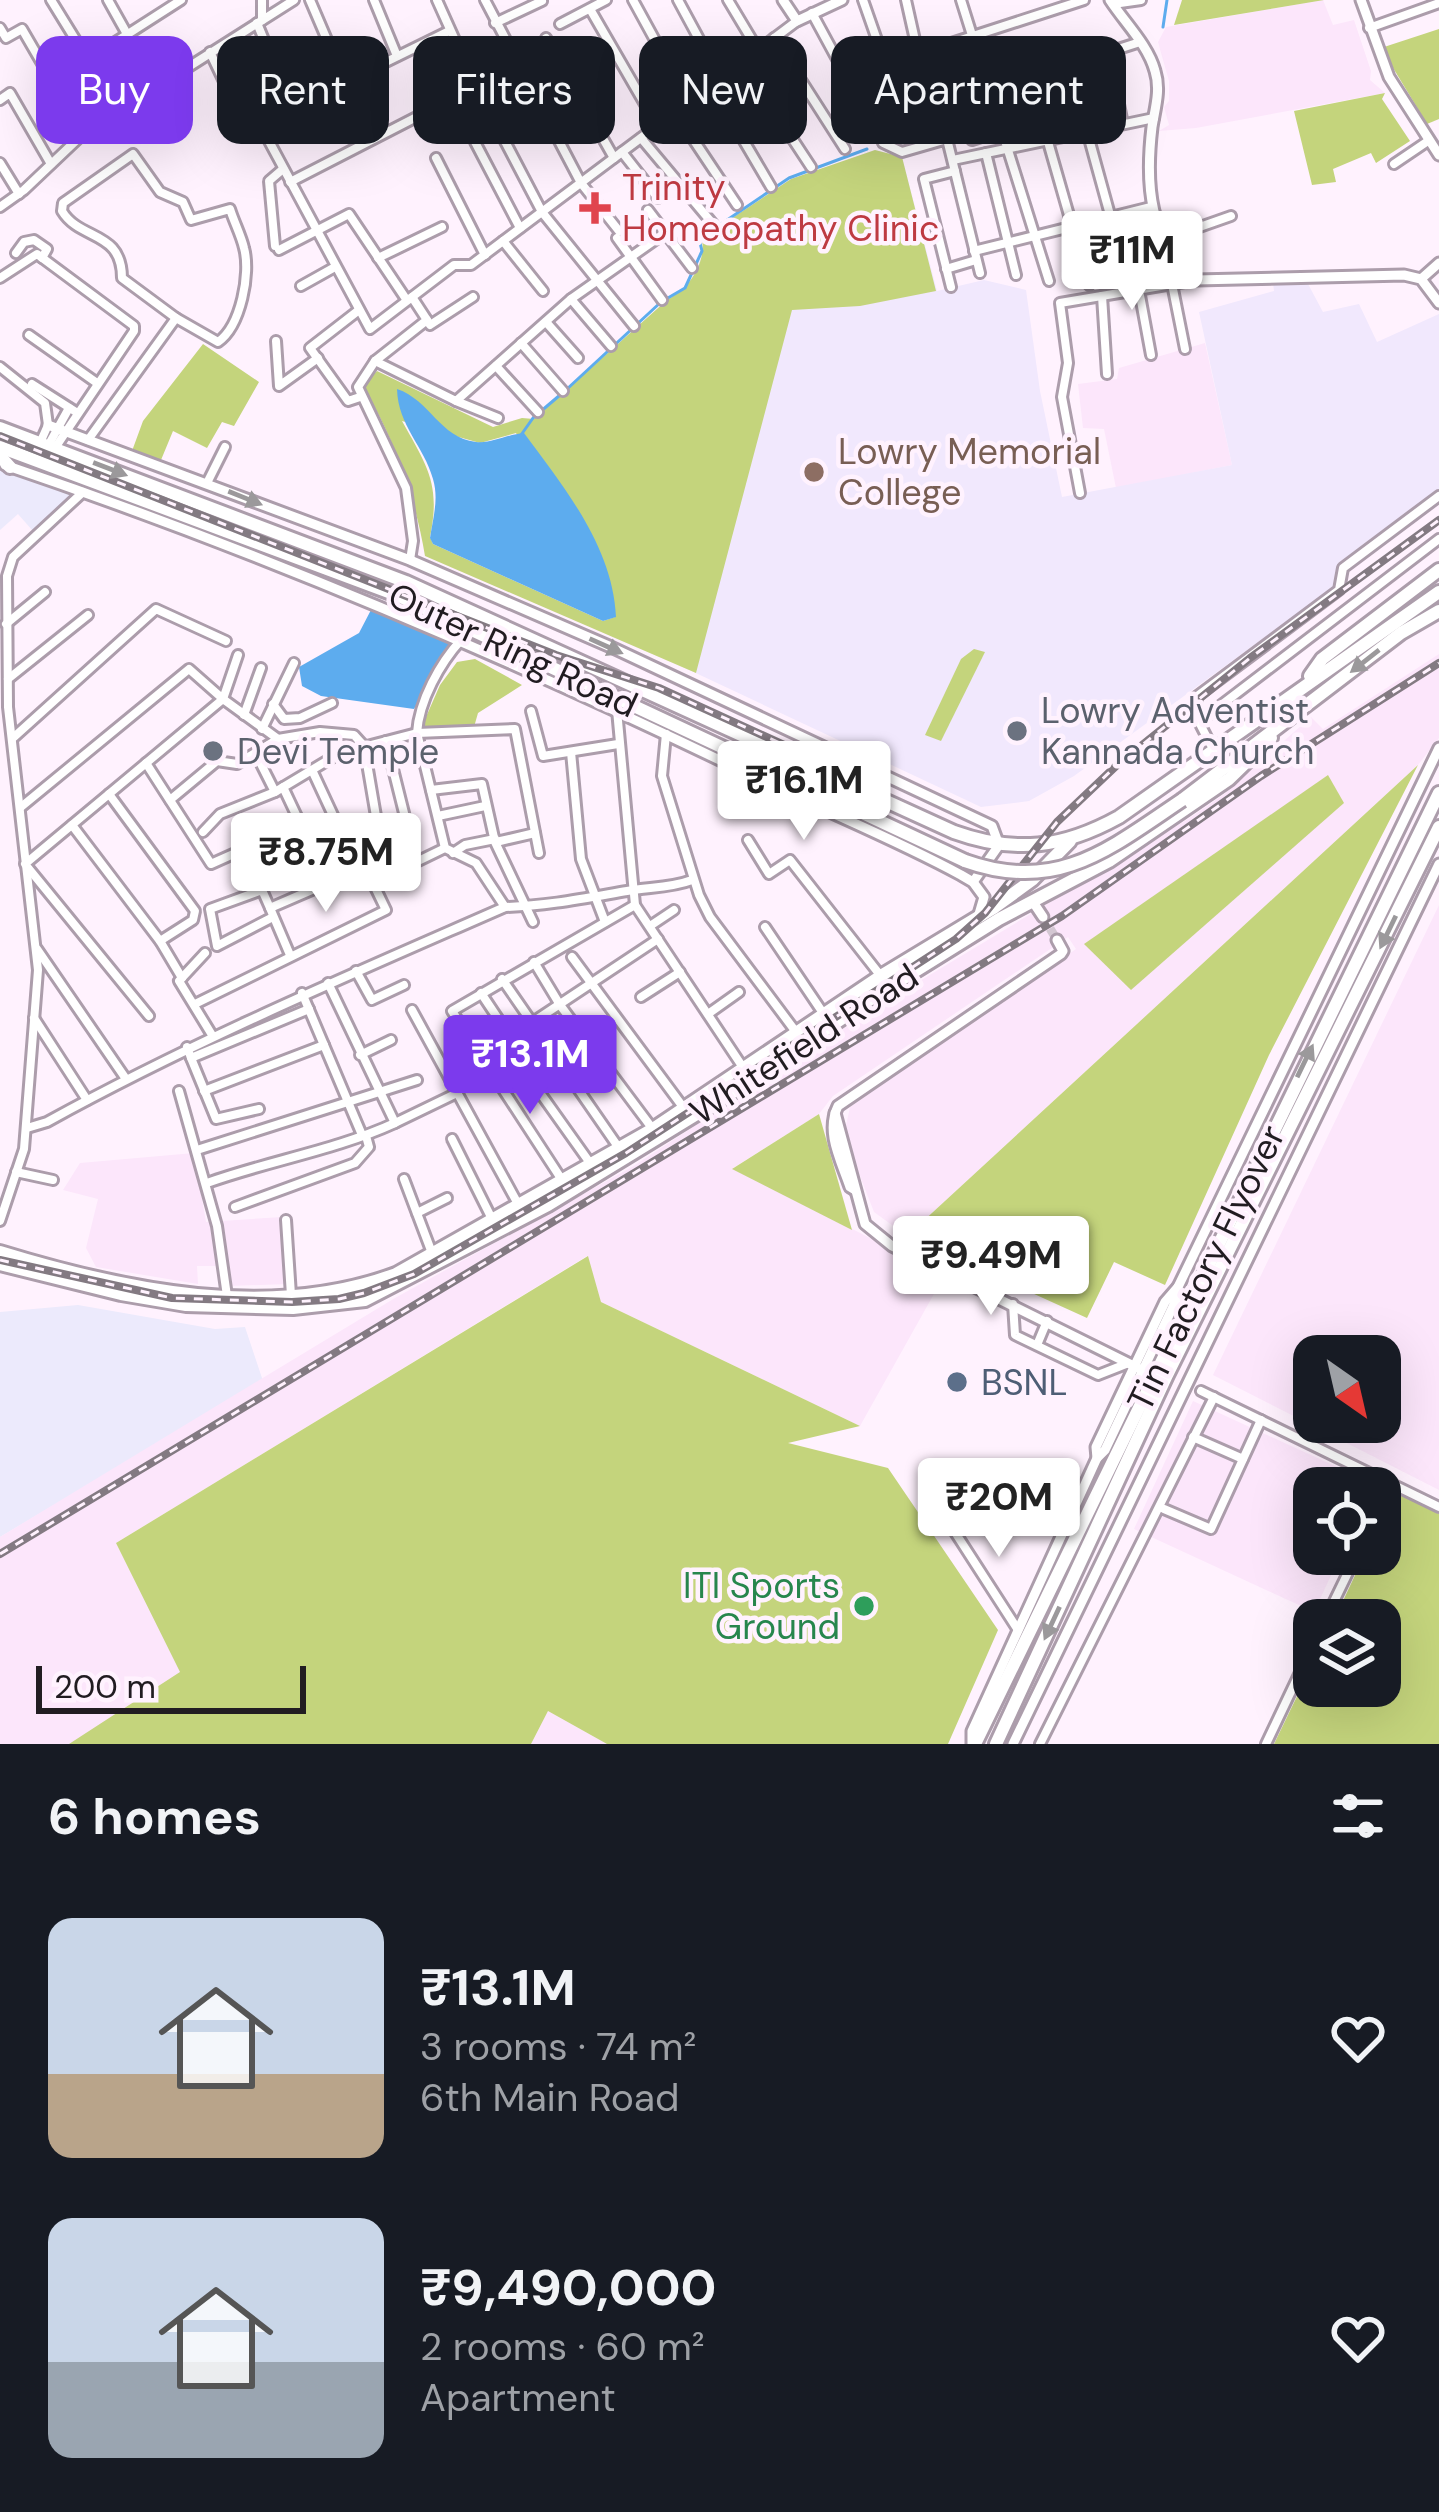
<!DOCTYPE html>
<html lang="en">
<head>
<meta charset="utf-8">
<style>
  body { margin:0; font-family:"DM Sans",sans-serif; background:#20242c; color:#f1f3f6; height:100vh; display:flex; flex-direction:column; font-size:45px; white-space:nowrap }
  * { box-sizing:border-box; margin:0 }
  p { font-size:39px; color:#9ea1a6 }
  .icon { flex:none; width:66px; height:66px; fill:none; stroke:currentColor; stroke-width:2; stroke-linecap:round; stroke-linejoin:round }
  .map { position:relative; height:1744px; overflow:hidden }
  .drawer { display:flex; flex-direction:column; background:#171b24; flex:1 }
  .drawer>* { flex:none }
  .guide { position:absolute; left:36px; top:36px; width:1368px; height:108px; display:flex; gap:24px }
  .needle { width:78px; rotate:146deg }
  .tools { position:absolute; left:1293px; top:1335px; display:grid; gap:24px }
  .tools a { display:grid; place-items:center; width:108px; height:108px; border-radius:24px; background:#171b24; box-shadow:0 12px 48px #0002; font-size:60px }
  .scale { position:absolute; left:36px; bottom:30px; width:270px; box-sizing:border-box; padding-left:12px; border:6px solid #211c21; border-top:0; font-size:33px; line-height:42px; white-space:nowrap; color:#211c21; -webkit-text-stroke:9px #fff2fe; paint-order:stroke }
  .price { position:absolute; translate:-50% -102px; padding:0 27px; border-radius:12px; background:#fff; color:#222; font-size:39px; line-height:78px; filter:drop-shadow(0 3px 6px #0008) }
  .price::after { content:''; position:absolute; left:50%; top:72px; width:36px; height:27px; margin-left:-18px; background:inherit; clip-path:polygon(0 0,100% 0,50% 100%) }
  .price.selected { background:#7c3aed; color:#fff }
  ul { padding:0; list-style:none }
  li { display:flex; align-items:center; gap:36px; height:300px; padding:0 48px }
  li span { display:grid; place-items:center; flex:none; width:336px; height:240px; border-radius:24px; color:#555 }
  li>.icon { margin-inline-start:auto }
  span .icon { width:144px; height:144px; fill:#fffc; stroke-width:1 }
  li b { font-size:51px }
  h2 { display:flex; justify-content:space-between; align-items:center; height:144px; padding:0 48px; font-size:51px }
  .tag { padding:0 42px; border-radius:24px; background:#171b24; box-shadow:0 12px 48px #0002; font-size:42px; line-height:108px }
  .tag.selected { background:#7c3aed; color:#fff }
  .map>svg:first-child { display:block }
  .commercial { fill:#eceafc }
  .built { fill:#fce6fb; fill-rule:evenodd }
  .education { fill:#f1e8fd }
  .green { fill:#c4d47c; fill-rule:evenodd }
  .water { fill:#5dacee }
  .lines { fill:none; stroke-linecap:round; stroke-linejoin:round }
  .stream { stroke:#5dacee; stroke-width:3 }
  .tertiary-tunnel { stroke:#d3c7d2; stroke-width:9; stroke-dasharray:9 4.5; stroke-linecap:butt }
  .minor-casing { stroke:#ac9dab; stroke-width:14 }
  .tertiary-casing { stroke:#ac9dab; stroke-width:15 }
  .primary-casing { stroke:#ac9dab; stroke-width:18 }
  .trunk-casing { stroke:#ac9dab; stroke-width:18 }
  .minor { stroke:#fff; stroke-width:8 }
  .tertiary { stroke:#fff; stroke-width:9 }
  .primary { stroke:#fff; stroke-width:12 }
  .trunk { stroke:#fff; stroke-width:12 }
  .rail-casing { stroke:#837a82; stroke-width:8 }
  .rail { stroke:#fff2fe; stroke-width:3; stroke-dasharray:9; stroke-linecap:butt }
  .trunk-bridge-casing { stroke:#ac9dab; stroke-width:18; stroke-linecap:butt }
  .trunk-bridge { stroke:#fff; stroke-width:12 }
  .oneway { fill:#9b999b }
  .health-dot { fill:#e0444e; stroke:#fff2fe; stroke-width:4.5 }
  .education-dot { fill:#8d6e63; stroke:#fff2fe; stroke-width:4.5 }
  .worship-dot { fill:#6b7280; stroke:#fff2fe; stroke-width:4.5 }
  .service-dot { fill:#5c6f8a; stroke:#fff2fe; stroke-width:4.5 }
  .leisure-dot { fill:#2e9e5b; stroke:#fff2fe; stroke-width:4.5 }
  .labels { text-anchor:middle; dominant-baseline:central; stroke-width:9; stroke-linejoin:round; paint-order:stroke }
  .health-label { font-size:36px; fill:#be3a42; stroke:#fff2fe; text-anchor:start }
  .education-label { font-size:36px; fill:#785e54; stroke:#fff2fe; text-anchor:start }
  .street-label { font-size:36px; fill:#211c21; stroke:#fff2fe }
  .worship-label { font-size:36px; fill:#5b616d; stroke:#fff2fe; text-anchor:start }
  .service-label { font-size:36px; fill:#4e5e75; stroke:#fff2fe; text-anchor:start }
  .leisure-label { font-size:36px; fill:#27864d; stroke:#fff2fe; text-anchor:end }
</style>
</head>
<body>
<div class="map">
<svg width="1439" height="1744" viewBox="0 0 1439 1744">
  <rect width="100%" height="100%" fill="#fff2fe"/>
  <g class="commercial">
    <path d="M0 469 75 493 33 531 18 514 0 530Z"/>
    <path d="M78 1305 215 1329 245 1327 263 1381 0 1537V1312Z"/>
  </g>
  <g class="built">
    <path d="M1323 0 1333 25 1354 20 1371 71 1370 80 1385 93 1196 128 1159 131 1169 125 1164 107 1169 101V81L1158 42 1166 27Z"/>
    <path d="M1205 343 1232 465 1116 488 1104 429 1083 428 1078 384 1117 379 1119 368Z"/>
    <path d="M1439 654V738L1418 765 907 1236 874 1212 844 1135 850 1107 1076 949 1068 937 833 1096 819 1114 733 1168 944 1276 860 1426 601 1302 587 1256 116 1543 217 1744H0V1537L395 1298 632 1167 870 1011 1188 819 1223 795 1311 717 1323 729Z"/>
    <path d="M1439 905V1490L1213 1375ZM1314 1356H1380V1422H1314Z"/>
    <path d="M194 1153 206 1222 282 1217 288 1284 228 1286 225 1266H197L198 1284 96 1267 86 1248 98 1199 63 1190 80 1163Z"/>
    <path d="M1193 1401 1374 1484 1372 1488H1314V1554H1341L1314 1612 1134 1529Z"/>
    <path d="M548 1711 607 1744H531Z"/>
  </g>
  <path class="education" d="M875 150 902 157 937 291 984 280 1026 290 1040 391 1062 497 1232 465 1199 312 1274 291 1273 283 1308 284 1323 312 1359 304 1377 342 1439 314V493L1339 567 1334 587 1074 776 1029 801 981 807 636 645 534 420 667 300 686 289 704 252 702 238 787 181Z"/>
  <g class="green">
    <path d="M1182 0H1324L1174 25Z"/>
    <path d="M1439 29V119L1427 124 1381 48Z"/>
    <path d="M942 70 952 124 960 140 950 142 946 135 905 147 878 89 921 72Z"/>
    <path d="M1385 93 1382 99 1410 141 1376 163 1371 153 1333 169 1336 182 1312 185 1294 111Z"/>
    <path d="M875 150 902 157 936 291 860 306 792 310 696 673 425 556C415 496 394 439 363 386L377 371 493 427 522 418 534 419 667 300C689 288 706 265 702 238L791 179ZM402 421 480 443 516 433 615 617 603 621 433 544 430 537C441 484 427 466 402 421Z"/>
    <path d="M203 344 259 382 234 426 222 422 207 448 173 431 161 460 132 451 143 421Z"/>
    <path d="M974 649 985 652 941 741 925 735 961 659Z"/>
    <path d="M475 659 522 685 478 713 474 727 422 726 440 685 457 662Z"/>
    <path d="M1418 765 1269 1055 1165 1285 1114 1262 1087 1318 907 1236Z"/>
    <path d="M1328 775 1344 803 1131 990 1084 944Z"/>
    <path d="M819 1114 852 1230 732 1169Z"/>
    <path d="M588 1256 601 1302 860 1426 788 1443 888 1468 998 1630 948 1744H607L548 1711 531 1744H69L180 1672 116 1543Z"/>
    <path d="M1395 1492 1439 1514V1744H1274L1314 1661V1686H1380V1620H1334L1365 1554H1380V1524Z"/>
  </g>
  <g class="water">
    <path d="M397 389C430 400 440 438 476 442 491 444 508 434 524 433 564 487 613 547 616 617L603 621 433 544 430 538C433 518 439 499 433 479 424 446 398 426 397 389Z"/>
    <path d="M372 608 453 642 414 709 321 696 302 686 299 667 359 633Z"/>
  </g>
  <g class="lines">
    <g class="stream">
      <path d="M1163 27 1167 0"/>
      <path d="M567 389 661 302 685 288 702 251 699 239 789 178 867 149"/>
      <path d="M521 435 533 418 560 395"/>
    </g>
    <path class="tertiary-tunnel" d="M1043 917 1057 940"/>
    <g class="minor-casing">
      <g id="minor">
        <path d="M51 0 88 60"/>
        <path d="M108 0 127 34"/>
        <path d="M262 0V20"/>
        <path d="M310 0 345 82"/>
        <path d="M374 0 397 56"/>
        <path d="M437 0 494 127"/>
        <path d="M485 0 581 183 619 231"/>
        <path d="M633 0 680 86"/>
        <path d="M678 0 712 63"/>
        <path d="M728 0 758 50"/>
        <path d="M863 0 891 80"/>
        <path d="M906 0 921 67"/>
        <path d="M961 0 1049 281"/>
        <path d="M1113 4 1141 0"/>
        <path d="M590 9 657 125"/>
        <path d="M812 13 857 96"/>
        <path d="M257 23 273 62"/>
        <path d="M495 23 542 1"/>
        <path d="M560 24 606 0"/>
        <path d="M0 28 6 38 22 29 83 134"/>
        <path d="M1369 28 1439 3"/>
        <path d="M449 31 266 121 263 130 370 329 454 265H471L797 21"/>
        <path d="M546 38 614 158"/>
        <path d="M774 38 845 149"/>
        <path d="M939 47 1084 0"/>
        <path d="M210 52 228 90"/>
        <path d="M742 62 811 167"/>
        <path d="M297 75 306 101"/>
        <path d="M1114 79 1123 124"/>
        <path d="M53 82 181 0"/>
        <path d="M711 85 771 187"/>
        <path d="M157 86 180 121"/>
        <path d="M265 86 266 121"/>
        <path d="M964 95 991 90 1140 42"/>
        <path d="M1077 95 1131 291"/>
        <path d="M0 100 10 93 51 164"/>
        <path d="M1038 107 1089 285"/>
        <path d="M675 112 737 205"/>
        <path d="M499 130 542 212 634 326"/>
        <path d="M641 138 713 224"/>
        <path d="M972 140 1003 130"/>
        <path d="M475 142 520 228"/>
        <path d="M883 143 902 152 947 139 980 273"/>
        <path d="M622 152 658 198"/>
        <path d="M986 153 1016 275"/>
        <path d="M133 154 160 192 183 202 191 220 230 209C234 222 241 235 244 248 251 273 241 326 218 342L176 318 122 278C122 230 80 241 62 211L63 203Z"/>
        <path d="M436 158 485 255"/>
        <path d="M953 160 1154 118"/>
        <path d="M0 163 19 194"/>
        <path d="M1394 164 1428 141"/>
        <path d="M290 182 473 88"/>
        <path d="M0 207 24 190 83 134 294 0"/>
        <path d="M648 210 692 268"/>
        <path d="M617 238 662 300"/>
        <path d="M503 241 543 291"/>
        <path d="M275 246 269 181 283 169"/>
        <path d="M279 250 349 214 406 299"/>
        <path d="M974 251 1151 207"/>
        <path d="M16 253 24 242 34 240 47 249 42 258"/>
        <path d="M378 258 442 227"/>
        <path d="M1180 263 1194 229 1231 216"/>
        <path d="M946 269 976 260"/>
        <path d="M0 278 37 254 134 326V331L55 448"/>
        <path d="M1172 284 1185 349"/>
        <path d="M301 286 335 267"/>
        <path d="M951 287 924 179 955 171"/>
        <path d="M1139 290 1151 355"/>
        <path d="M1102 296 1107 374"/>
        <path d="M571 299 611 346"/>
        <path d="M359 310 310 348 348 401 360 397"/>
        <path d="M427 320 430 325 473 297"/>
        <path d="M546 322 578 358"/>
        <path d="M29 335 97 383"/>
        <path d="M276 341 279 386 318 358"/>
        <path d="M521 343 563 391"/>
        <path d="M375 361 456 401 571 299 665 233"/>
        <path d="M496 366 538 412"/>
        <path d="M0 367 45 403 48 425 40 443"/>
        <path d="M32 384 76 412"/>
        <path d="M456 401 498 418"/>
        <path d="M88 440 176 318"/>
        <path d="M48 446 69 408"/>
        <path d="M207 483 225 447"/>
        <path d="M1080 493 1062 397 1068 363 1060 303 1196 280"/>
        <path d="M410 560 413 541 406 488 358 387 375 361 427 320 412 297"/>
        <path d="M6 624 45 592"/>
        <path d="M461 640C440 663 419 701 417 733L445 848 476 863 505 907"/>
        <path d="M8 679 88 615"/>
        <path d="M273 704 284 719 300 718 332 703"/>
        <path d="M617 710 635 905 744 1069"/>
        <path d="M531 711 543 756 618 744"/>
        <path d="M244 715 261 668"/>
        <path d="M1199 722 1196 697 1339 590 1343 568 1439 496"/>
        <path d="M262 729 294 663"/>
        <path d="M666 734 662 776 699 895 710 917 796 1032"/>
        <path d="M14 737 156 609 226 641"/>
        <path d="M386 741 406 821 399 841 411 864"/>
        <path d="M1214 751 1199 722 1439 539"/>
        <path d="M571 752 581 859 605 922"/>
        <path d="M257 756 275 792"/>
        <path d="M146 763 211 864 300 824"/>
        <path d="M283 787 308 840 338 826 312 770"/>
        <path d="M431 790 482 784 495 842 533 922"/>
        <path d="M109 794 195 911 193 920 160 941"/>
        <path d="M170 800 217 761 237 764 278 739"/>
        <path d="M21 807 189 669 223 699 238 655"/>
        <path d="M438 816 485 806"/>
        <path d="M72 825 160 941 182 978"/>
        <path d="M338 826 356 871"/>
        <path d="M203 832 220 814 275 792 340 753 417 733 515 729 539 853"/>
        <path d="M748 840 769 874 790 860 880 975"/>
        <path d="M496 842 535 833"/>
        <path d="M285 851 308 840"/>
        <path d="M453 853 465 845 495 839"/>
        <path d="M270 908 262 890 210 909 217 946 273 917"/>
        <path d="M650 926 674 910"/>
        <path d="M765 927 823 1013"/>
        <path d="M37 949 126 1079"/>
        <path d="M205 953 179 981 212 1035"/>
        <path d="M290 955 270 908 365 867 373 883"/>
        <path d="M572 957 683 1107"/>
        <path d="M534 962 560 1005 652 1128"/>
        <path d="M356 971 372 1000 404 985"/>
        <path d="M502 979 621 1151"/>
        <path d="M328 983 395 1123 455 1094"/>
        <path d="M302 993 362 1135"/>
        <path d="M481 993 511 1038"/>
        <path d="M641 997 680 972"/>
        <path d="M195 1004 386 910 373 883 445 848"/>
        <path d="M412 1010 518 1204"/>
        <path d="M708 1014 739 992"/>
        <path d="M149 1016 25 864 223 699 278 739 320 732 354 735 364 746 377 822"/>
        <path d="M34 1018 87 1100"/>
        <path d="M504 1042 590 1163"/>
        <path d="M187 1047 191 1058 309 1009"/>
        <path d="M360 1055 391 1040"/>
        <path d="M480 1057 658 939"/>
        <path d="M191 1058 216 1119 259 1109"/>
        <path d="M179 1091 217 1226 227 1296"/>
        <path d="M204 1091 324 1045"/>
        <path d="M27 1128 47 1122C196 1040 350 975 505 907 547 906 586 898 627 891 650 887 671 888 692 880"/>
        <path d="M452 1139 493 1221"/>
        <path d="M197 1150 417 1080"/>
        <path d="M16 1172 53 1180"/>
        <path d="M404 1179 432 1253"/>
        <path d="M562 1180 452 1011 635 905"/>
        <path d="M207 1183C268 1161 336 1150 395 1123"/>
        <path d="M235 1207 355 1163 369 1147 366 1136"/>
        <path d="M417 1213 447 1198"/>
        <path d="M286 1220 291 1295"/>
        <path d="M0 1221 24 1149 38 970 8 707 7 576 13 557 83 492"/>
        <path d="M1013 1304 1015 1335 1098 1375 1126 1364"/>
        <path d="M1037 1345 1047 1321"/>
        <path d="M1201 1391 1439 1507"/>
        <path d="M1193 1437 1243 1459"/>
        <path d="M1380 1506 1391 1484"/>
        <path d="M1164 1509 1211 1529 1261 1420"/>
        <path d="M942 1512 1018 1630"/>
        <path d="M1325 1620 1357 1554"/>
        <path d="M1040 1744 1214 1397"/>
        <path d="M1266 1744 1314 1643"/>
      </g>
    </g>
    <g class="tertiary-casing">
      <g id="tertiary">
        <path d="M783 0 797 21 842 0"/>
        <path d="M1110 0C1125 23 1148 45 1155 71 1161 90 1155 108 1152 127 1145 186 1149 239 1196 280L1404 275 1421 279 1439 303"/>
        <path d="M1361 0 1389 77 1439 155"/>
        <path d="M1421 279 1439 263"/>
        <path d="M48 425 410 560 611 647 992 826 999 845 973 882"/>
        <path d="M5 465C265 553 517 661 763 781 829 813 897 840 961 875L973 882 984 897 979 914"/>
        <path d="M1033 902 1043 917"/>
        <path d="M835 1113 865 1224 892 1246 1142 1370"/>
        <path d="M855 1190 850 1187C841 1160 825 1132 838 1106L1061 954 1063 951 1057 940"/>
        <path d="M1097 1458 1096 1447 1165 1302 1178 1287"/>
        <path d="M972 1744V1731L1097 1458 1105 1450 1179 1294 1178 1287 1439 748"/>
        <path d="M1013 1744 1439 864"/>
      </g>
    </g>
    <g class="primary-casing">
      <g id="primary">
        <path d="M0 1252C124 1290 270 1321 396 1274L653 1129 881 976 995 907 1032 880 1070 841"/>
        <path d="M0 1264 121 1294 186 1305 293 1308 365 1300 548 1205 741 1087 872 998 999 919 1109 861 1229 779 1271 738"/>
      </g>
    </g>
    <g class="trunk-casing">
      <g id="trunk">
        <path d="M0 428 406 582 954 832C1015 854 1063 848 1119 817L1439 592"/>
        <path d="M0 447 399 596 965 861"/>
        <path d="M0 456 10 467"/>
        <path d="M1310 676 1322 659 1439 570"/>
        <path d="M1182 800 1401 633 1439 611"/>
        <path d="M975 1744 1439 793"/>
        <path d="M996 1744 1167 1375 1439 827"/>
      </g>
    </g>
    <use href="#minor" class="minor"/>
    <use href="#tertiary" class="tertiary"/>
    <use href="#primary" class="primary"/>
    <use href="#trunk" class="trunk"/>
    <g class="rail-casing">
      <g id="rail">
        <path d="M0 436 556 655 659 688 883 790"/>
        <path d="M0 1260 172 1298 292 1302 339 1299 364 1293 414 1274 626 1153 956 939 985 913 1057 822 1116 766 1250 658 1439 520"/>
        <path d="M0 1554 1062 916 1261 776 1439 663"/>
      </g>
    </g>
    <use href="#rail" class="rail"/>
    <g class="trunk-bridge-casing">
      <path id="trunk-bridge" d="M965 861C1057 894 1109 849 1182 800"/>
    </g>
    <use href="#trunk-bridge" class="trunk-bridge"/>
  </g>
  <defs><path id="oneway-solid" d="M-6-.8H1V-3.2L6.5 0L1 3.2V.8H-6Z" transform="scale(3)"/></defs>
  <g class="oneway">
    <use href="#oneway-solid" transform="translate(110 469) rotate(21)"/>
    <use href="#oneway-solid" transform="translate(245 498) rotate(22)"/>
    <use href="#oneway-solid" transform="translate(606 646) rotate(24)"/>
    <use href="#oneway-solid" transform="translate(1365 661) rotate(142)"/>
    <use href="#oneway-solid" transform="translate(1388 932) rotate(116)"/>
    <use href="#oneway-solid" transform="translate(1305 1061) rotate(-64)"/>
    <use href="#oneway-solid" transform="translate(1052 1623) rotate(115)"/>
  </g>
  <path class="health-dot" d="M589 190h12v12h12v12h-12v12h-12v-12h-12v-12h12z"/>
  <circle class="education-dot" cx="814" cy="472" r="12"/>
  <g class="worship-dot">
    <circle cx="1017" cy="731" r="12"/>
    <circle cx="213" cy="751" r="12"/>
  </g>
  <circle class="service-dot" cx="957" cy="1382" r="12"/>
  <circle class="leisure-dot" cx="864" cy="1606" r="12"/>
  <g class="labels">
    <g class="health-label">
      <text x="622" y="187">Trinity<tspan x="622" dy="41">Homeopathy Clinic</tspan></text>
    </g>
    <g class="education-label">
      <text x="838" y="451">Lowry Memorial<tspan x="838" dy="41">College</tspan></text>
    </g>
    <g class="street-label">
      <text transform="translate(513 650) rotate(25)">Outer Ring Road</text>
      <text transform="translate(804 1044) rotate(-33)">Whitefield Road</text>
      <text transform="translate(1206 1268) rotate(-64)">Tin Factory Flyover</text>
    </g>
    <g class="worship-label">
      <text x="1041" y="710">Lowry Adventist<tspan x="1041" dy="41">Kannada Church</tspan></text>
      <text x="237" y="751">Devi Temple</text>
    </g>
    <g class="service-label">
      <text x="981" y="1382">BSNL</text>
    </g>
    <g class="leisure-label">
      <text x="840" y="1585">ITI Sports<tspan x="840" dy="41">Ground</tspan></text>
    </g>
  </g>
</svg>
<div class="tools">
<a><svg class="needle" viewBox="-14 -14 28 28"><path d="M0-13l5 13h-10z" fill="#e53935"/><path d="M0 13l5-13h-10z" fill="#9ea1a6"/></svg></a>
<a><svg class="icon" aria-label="locate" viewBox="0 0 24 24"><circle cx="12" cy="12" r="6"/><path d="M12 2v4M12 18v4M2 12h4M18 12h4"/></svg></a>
<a><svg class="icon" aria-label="layers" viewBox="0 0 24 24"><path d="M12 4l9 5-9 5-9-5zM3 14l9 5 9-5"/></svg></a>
</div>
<div class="scale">200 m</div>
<b class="price" style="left:1132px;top:313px">₹11M</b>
<b class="price" style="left:804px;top:843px">₹16.1M</b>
<b class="price" style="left:326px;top:915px">₹8.75M</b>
<b class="price selected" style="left:530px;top:1117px">₹13.1M</b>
<b class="price" style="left:991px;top:1318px">₹9.49M</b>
<b class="price" style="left:999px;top:1560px">₹20M</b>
<div class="guide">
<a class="tag selected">Buy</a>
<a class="tag">Rent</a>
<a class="tag">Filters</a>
<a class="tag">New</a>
<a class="tag">Apartment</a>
</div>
</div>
<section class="drawer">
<h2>6 homes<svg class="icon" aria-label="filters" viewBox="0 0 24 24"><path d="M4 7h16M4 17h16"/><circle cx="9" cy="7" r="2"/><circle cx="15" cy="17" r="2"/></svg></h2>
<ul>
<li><span style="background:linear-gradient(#c9d6e8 65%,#b9a48a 0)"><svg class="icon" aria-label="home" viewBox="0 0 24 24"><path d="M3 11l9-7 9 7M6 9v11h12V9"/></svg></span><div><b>₹13.1M</b><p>3 rooms · 74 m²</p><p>6th Main Road</p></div><svg class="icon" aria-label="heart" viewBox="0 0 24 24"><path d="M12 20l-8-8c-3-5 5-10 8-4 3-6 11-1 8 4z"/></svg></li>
<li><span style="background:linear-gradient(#c9d6e8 60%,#9aa5b1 0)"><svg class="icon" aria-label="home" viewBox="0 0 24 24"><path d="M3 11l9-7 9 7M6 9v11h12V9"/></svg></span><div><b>₹9,490,000</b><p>2 rooms · 60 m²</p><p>Apartment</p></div><svg class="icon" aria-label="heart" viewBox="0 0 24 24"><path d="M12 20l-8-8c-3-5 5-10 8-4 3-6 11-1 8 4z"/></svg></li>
</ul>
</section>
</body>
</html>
